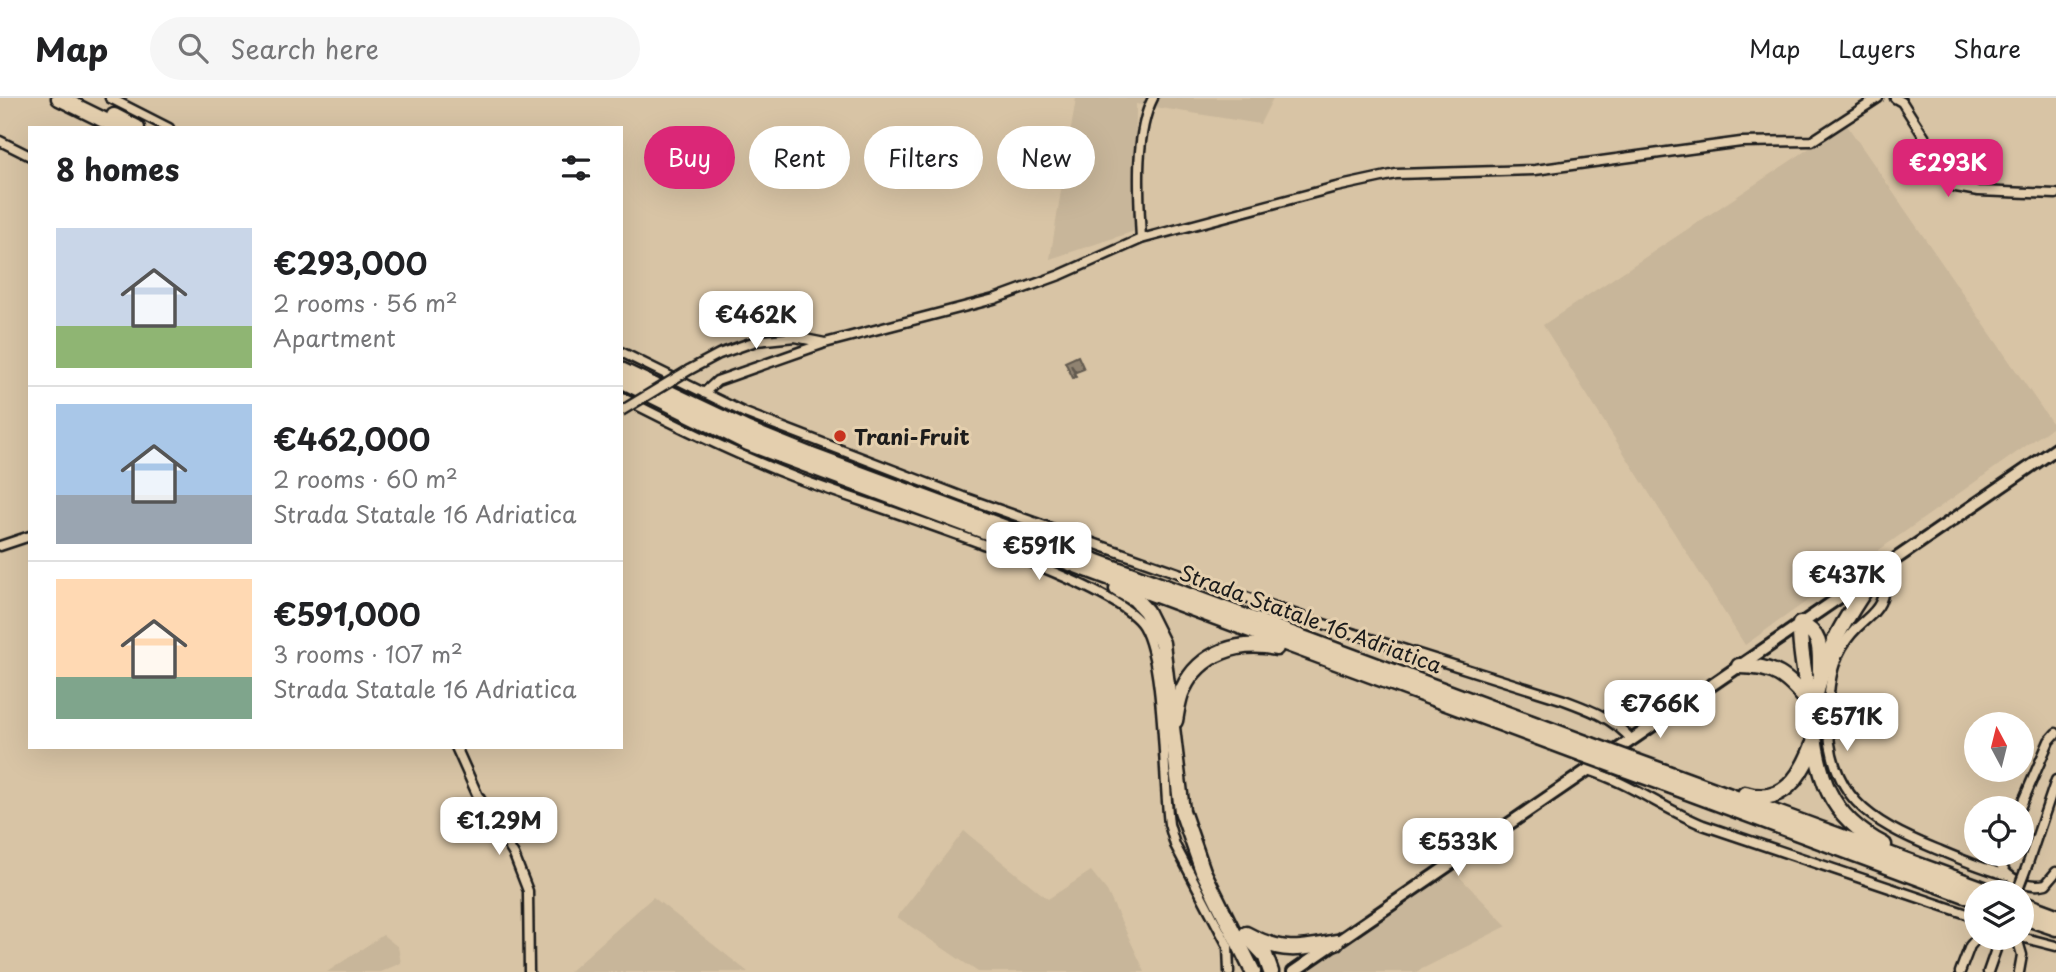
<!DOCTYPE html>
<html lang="en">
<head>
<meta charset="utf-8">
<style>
  body { margin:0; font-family:"Playpen Sans",sans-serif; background:#f6f6f6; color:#202124; height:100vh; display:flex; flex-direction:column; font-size:26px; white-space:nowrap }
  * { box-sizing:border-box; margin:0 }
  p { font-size:23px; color:#757577 }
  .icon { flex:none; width:38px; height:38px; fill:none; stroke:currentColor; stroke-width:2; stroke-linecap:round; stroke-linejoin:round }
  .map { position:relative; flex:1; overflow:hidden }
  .details { position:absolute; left:28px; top:28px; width:595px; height:623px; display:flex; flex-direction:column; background:#fff; border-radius:0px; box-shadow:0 7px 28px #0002 }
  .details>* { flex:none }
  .banner { position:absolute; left:644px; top:28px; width:665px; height:63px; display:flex; gap:14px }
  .needle { width:46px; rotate:353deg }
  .buttons { position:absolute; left:1964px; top:614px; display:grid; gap:14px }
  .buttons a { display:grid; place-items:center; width:70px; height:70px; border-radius:50%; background:#fff; box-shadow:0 7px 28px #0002; font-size:35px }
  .price { position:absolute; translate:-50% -60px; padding:0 16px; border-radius:14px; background:#fff; color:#222; font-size:23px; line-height:46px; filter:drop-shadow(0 2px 4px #0008) }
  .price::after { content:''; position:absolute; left:50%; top:42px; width:21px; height:16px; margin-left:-10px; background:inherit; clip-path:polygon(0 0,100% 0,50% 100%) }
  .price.current { background:#db2777; color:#fff }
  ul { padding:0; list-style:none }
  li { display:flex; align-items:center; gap:21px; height:175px; padding:0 28px }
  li+li { border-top:2px solid #e0e0e0 }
  li span { display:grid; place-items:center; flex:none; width:196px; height:140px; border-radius:0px; color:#555 }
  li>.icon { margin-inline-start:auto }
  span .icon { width:84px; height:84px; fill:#fffc; stroke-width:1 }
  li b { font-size:30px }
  h2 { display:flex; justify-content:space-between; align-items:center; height:84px; padding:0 28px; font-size:30px }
  .tag { padding:0 24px; border-radius:32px; background:#fff; box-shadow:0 7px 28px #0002; font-size:24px; line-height:63px }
  .tag.current { background:#db2777; color:#fff }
  header { display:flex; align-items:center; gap:42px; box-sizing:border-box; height:98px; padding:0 35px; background:#fff; border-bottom:2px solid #e0e0e0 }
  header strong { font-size:33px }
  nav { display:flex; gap:38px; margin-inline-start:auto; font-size:24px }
  .search { width:490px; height:63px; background:#f6f6f6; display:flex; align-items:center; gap:18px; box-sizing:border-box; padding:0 24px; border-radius:38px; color:#757577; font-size:26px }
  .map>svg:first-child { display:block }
  .built { fill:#c8b69a }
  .water { fill:#908371; stroke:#625a4f; stroke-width:2 }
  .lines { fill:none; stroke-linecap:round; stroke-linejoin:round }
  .minor-casing { stroke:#1c1c1c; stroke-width:13 }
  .secondary-casing { stroke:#1c1c1c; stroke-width:16 }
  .trunk-casing { stroke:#1c1c1c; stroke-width:19 }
  .minor { stroke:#e4cfae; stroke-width:8 }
  .secondary { stroke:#e4cfae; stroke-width:10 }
  .trunk { stroke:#e4cfae; stroke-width:14 }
  .minor-bridge-casing { stroke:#1c1c1c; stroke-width:13; stroke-linecap:butt }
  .trunk-bridge-casing { stroke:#1c1c1c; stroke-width:19; stroke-linecap:butt }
  .minor-bridge { stroke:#e4cfae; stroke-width:8 }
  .trunk-bridge { stroke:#e4cfae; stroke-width:14 }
  .poi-dot { fill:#c8321e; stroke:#e4cfae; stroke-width:2.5 }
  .labels { text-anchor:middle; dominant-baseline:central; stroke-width:6; stroke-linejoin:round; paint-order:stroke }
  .poi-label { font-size:21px; font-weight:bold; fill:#1c1c1c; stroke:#e4cfae; text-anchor:start }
  .street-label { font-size:21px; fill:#1c1c1c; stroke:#e4cfae }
</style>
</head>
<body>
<header>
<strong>Map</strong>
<div class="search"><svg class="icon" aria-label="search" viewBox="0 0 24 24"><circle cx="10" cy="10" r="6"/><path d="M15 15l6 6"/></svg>Search here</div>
<nav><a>Map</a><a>Layers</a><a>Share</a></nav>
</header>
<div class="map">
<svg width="2056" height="874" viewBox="0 0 2056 874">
  <rect width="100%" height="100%" fill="#d8c4a5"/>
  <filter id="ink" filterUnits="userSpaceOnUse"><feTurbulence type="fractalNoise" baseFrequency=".0143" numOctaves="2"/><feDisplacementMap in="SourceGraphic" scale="14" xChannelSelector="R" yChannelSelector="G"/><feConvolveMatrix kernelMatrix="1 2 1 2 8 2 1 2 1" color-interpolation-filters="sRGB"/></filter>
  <g filter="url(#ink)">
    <g class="built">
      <path d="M1076 0H1273L1260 26 1136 6 1135 133 1050 161Z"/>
      <path d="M1846 26 2054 328 1745 547 1543 227Z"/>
      <path d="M964 733 1048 801 1091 773 1107 793 1145 874H978L897 819Z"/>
      <path d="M1453 772 1507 828 1416 874H1303Z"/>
      <path d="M653 799 748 874H569Z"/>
      <path d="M383 837 398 849 401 865 380 874H327Z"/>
    </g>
    <path class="water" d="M1078 258 1084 271 1076 274 1071 267 1076 279 1073 280 1065 264Z"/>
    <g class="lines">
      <g class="minor-casing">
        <g id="minor">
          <path d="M110 0 169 30"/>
          <path d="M1895 0 1902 4 1956 89 1978 93 2056 96"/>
          <path d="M0 43 30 58"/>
          <path d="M1141 141C1139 100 1134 36 1153 0"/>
          <path d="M621 254 745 315 963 399 1311 522 1564 602C1591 612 1613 620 1632 642"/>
          <path d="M689 272 719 256 756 243 795 239 825 245 994 201 1060 177 1141 141 1336 89 1396 76 1535 72 1741 44 1812 43 1878 0"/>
          <path d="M704 295 717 283 822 246"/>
          <path d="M621 299C677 328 735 356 794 379 857 404 1116 482 1143 528 1165 565 1163 677 1169 726L1175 747 1228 848 1229 874"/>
          <path d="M0 448 30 438"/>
          <path d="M1885 468C1887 525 1864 511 1842 549 1831 568 1828 595 1828 617 1828 698 1868 723 1936 751 1960 761 1983 771 2007 777"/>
          <path d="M456 649 477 696 514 757 528 793 529 874"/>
          <path d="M1588 672C1628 684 1664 711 1703 727L1976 819"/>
          <path d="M2020 710 2049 643 2056 635"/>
          <path d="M2002 756 2000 765C2006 782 2030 790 2046 786L2056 774"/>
          <path d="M2028 765 2056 682"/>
          <path d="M2021 839 2056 848"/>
          <path d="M2017 840 2022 857 2019 874"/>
          <path d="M1960 874 1970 848 1977 840"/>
          <path d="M1988 874 2000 840"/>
        </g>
      </g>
      <g class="secondary-casing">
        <path id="secondary" d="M1293 874 2056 351"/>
      </g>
      <g class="trunk-casing">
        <g id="trunk">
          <path d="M59 0 120 30"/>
          <path d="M114 18 137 30"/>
          <path d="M621 272 748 332 812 358 1591 647"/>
          <path d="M621 282 748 345 1583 656"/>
          <path d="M1117 491 1135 501 1146 513 1162 545 1182 713 1203 773 1253 874"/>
          <path d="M1739 568C1775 568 1787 578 1809 605"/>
          <path d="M1820 573C1820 552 1822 535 1800 526 1799 558 1808 586 1811 618 1819 678 1826 717 1884 747"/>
          <path d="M1814 606C1824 552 1846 519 1877 474"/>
          <path d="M1175 623C1177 613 1178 600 1183 591 1200 554 1240 542 1276 550"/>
          <path d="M1665 674 1992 794"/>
          <path d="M1663 685 1976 801"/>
          <path d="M1745 696C1783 708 1801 678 1813 647"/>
          <path d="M2021 805 2056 818"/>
          <path d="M2021 818 2056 830"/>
          <path d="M1246 836C1281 855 1299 852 1336 844"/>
          <path d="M1252 843 1265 857 1271 874"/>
        </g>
      </g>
      <use href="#minor" class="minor"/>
      <use href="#secondary" class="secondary"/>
      <use href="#trunk" class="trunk"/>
      <g class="minor-bridge-casing">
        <g id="minor-bridge">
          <path d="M621 313 689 272"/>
          <path d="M2017 794 2028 765"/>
        </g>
      </g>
      <g class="trunk-bridge-casing">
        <g id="trunk-bridge">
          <path d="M1591 647 1665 674"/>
          <path d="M1583 656 1663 685"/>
        </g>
      </g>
      <use href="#minor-bridge" class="minor-bridge"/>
      <use href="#trunk-bridge" class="trunk-bridge"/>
    </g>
  </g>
  <circle class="poi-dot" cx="840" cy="338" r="7"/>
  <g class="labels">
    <g class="poi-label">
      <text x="854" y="338">Trani-Fruit</text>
    </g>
    <g class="street-label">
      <text transform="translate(1311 520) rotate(20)">Strada Statale 16 Adriatica</text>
    </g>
  </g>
</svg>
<div class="buttons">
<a><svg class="needle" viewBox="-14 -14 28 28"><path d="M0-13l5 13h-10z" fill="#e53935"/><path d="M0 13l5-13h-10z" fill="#757577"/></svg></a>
<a><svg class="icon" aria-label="locate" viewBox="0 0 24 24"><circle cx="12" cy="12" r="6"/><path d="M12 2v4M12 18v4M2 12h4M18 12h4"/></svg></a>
<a><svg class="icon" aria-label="layers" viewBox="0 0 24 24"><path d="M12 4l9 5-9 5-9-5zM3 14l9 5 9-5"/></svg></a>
</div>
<b class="price current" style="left:1948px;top:101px">€293K</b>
<b class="price" style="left:756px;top:253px">€462K</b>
<b class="price" style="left:1039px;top:484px">€591K</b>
<b class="price" style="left:1847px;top:513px">€437K</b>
<b class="price" style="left:1660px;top:642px">€766K</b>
<b class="price" style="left:1847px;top:655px">€571K</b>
<b class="price" style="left:499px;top:759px">€1.29M</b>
<b class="price" style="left:1458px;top:780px">€533K</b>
<div class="banner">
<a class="tag current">Buy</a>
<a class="tag">Rent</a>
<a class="tag">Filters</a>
<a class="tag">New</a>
</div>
<section class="details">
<h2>8 homes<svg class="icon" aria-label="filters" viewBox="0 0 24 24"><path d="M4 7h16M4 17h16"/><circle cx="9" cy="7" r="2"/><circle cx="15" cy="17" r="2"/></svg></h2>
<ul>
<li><span style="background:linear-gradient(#c9d6e8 70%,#8fb573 0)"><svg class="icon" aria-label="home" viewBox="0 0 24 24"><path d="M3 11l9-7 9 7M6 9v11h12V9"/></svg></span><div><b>€293,000</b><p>2 rooms · 56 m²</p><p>Apartment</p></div></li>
<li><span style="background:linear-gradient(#a9c7e8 65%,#9aa5b1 0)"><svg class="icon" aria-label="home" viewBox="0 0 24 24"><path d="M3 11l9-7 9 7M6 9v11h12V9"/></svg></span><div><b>€462,000</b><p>2 rooms · 60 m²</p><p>Strada Statale 16 Adriatica</p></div></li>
<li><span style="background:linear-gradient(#ffd9b3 70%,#7fa58c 0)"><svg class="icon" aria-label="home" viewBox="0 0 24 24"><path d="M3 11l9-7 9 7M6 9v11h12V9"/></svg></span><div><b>€591,000</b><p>3 rooms · 107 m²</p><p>Strada Statale 16 Adriatica</p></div></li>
</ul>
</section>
</div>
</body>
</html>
